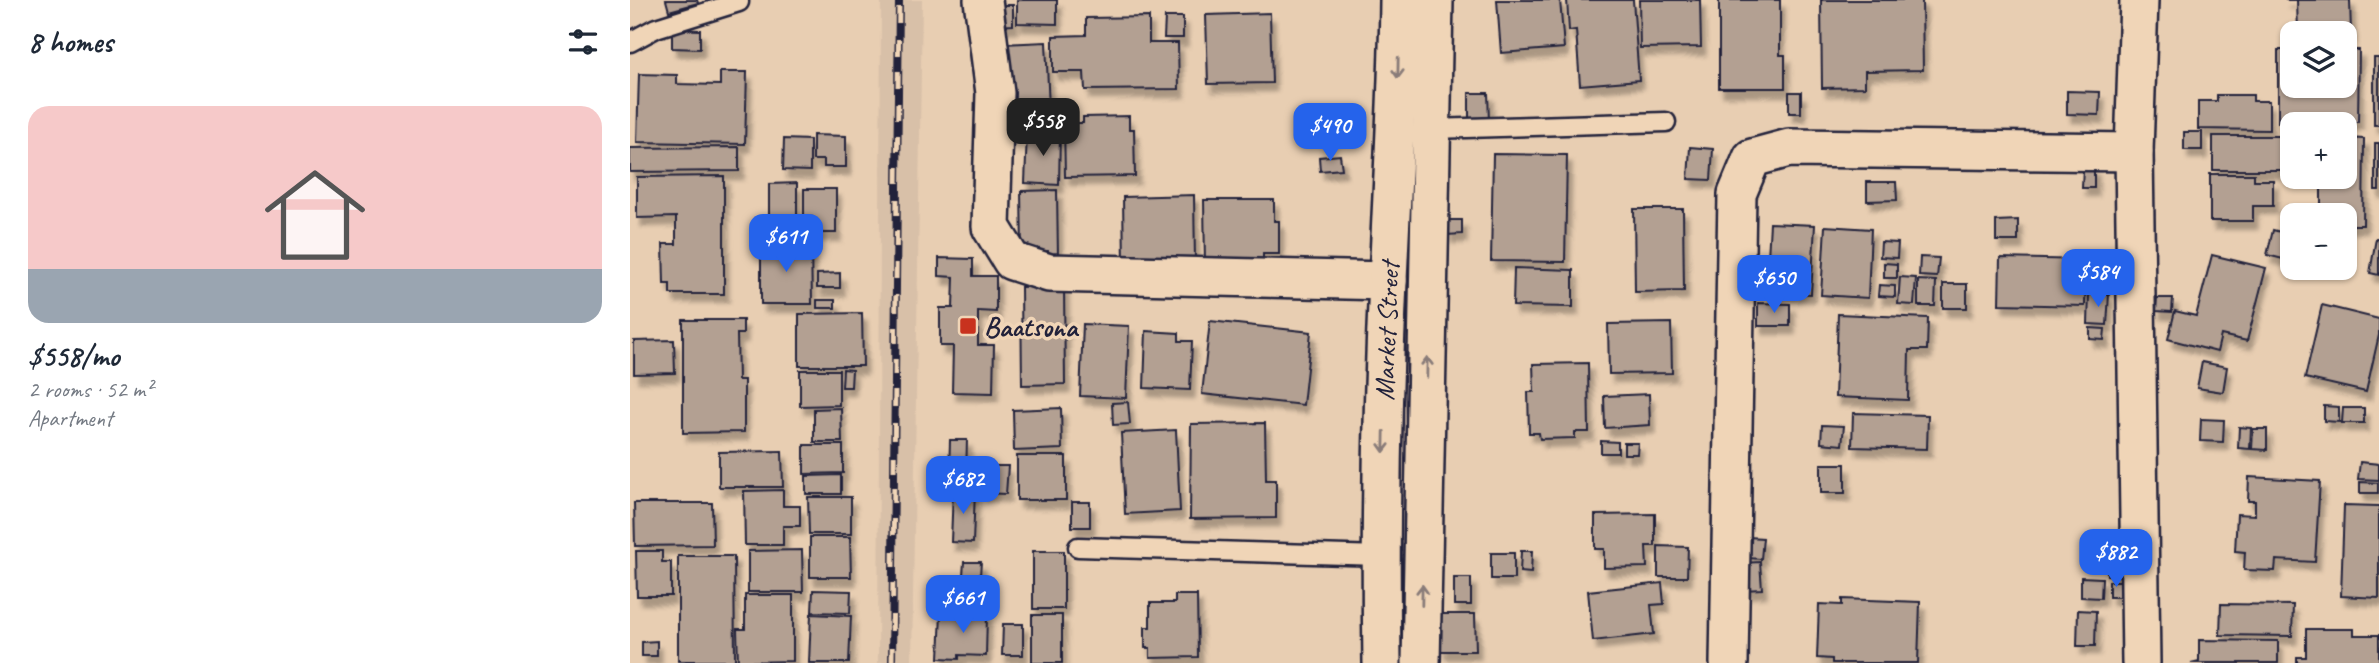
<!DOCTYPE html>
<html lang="en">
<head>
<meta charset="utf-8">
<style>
  body { margin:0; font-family:Caveat,sans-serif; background:#f2f2f3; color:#1f2937; height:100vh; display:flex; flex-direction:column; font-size:26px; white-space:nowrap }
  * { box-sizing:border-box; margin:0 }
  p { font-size:23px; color:#747a83 }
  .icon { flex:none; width:38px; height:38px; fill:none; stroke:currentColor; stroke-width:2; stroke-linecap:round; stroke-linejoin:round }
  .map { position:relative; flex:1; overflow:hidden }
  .drawer { display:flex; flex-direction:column; background:#fff; width:630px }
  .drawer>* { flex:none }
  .tools { position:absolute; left:1650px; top:21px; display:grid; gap:14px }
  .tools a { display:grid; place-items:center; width:77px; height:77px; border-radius:14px; background:#fff; box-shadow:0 2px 5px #0004; font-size:35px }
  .price { position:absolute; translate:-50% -60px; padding:0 16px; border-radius:14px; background:#2563eb; color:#fff; font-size:23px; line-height:46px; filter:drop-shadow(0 2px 4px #0008) }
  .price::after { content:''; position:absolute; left:50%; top:42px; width:21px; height:16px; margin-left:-10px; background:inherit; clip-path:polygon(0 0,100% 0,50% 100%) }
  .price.active { background:#222; color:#fff }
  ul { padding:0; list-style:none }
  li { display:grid; align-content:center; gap:14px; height:371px; padding:0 28px }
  li span { display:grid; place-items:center; height:217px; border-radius:21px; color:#555 }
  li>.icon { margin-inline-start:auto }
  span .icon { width:126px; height:126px; fill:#fffc; stroke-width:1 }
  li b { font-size:30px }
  h2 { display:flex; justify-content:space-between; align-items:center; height:84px; padding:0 28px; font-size:30px }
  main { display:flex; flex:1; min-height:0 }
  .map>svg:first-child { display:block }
  .built { fill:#d8c0a8 }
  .building { fill:#b3a092; stroke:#22223b; stroke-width:2; filter:url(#shadow) }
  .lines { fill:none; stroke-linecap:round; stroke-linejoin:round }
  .service-casing { stroke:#22223b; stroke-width:23 }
  .minor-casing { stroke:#22223b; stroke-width:42 }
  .service { stroke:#f0d5b7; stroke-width:18 }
  .minor { stroke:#f0d5b7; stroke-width:37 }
  .rail-casing { stroke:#22223b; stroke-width:8 }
  .rail { stroke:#f0d5b7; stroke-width:5; stroke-dasharray:16; stroke-linecap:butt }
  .oneway { stroke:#897c79 }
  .poi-dot { fill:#c8321e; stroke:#f0d5b7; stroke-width:2.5 }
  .labels { text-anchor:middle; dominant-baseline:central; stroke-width:7; stroke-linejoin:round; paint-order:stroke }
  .poi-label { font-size:28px; font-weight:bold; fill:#22223b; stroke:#f0d5b7; text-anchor:start }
  .street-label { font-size:28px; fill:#22223b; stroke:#f0d5b7 }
</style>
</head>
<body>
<main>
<section class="drawer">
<h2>8 homes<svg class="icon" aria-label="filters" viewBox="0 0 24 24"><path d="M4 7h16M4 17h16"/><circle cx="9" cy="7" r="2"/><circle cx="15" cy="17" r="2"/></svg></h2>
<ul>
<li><span style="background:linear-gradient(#f6c9c9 75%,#9aa5b1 0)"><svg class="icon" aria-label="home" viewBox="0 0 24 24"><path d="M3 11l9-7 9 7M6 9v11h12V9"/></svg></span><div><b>$558/mo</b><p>2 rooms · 52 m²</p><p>Apartment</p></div></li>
</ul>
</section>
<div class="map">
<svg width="1749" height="663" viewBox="0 0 1749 663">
  <defs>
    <filter id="shadow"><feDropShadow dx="4.5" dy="8" stdDeviation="2" flood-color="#0004"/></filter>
  </defs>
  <rect width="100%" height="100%" fill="#e8ceb2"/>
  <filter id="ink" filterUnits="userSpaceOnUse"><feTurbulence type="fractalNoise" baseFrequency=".0143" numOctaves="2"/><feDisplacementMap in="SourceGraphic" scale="14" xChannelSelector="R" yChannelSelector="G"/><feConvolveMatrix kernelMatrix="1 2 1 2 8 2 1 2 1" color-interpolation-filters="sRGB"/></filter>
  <g filter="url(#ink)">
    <path class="built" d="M251 0H292L282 663H248Z"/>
    <g class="building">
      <path d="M36 0H67L68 3 39 11Z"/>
      <path d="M387 0H427V24L387 23Z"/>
      <path d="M867 0H930L934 48 871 53Z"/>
      <path d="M937 0H1003L1009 80 950 85 946 30 939 31Z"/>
      <path d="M1009 0H1070L1071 47 1010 48Z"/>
      <path d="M1089 0H1150V55H1155V88H1089Z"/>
      <path d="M1191 0H1292L1293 70 1235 71V87L1192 88Z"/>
      <path d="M1655 0H1720L1721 33H1668L1667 0Z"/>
      <path d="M368 5H383V25L368 26Z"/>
      <path d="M640 13 642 83 578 84 576 15Z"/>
      <path d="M519 17V43H548L549 89 455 90 454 72H423V36L456 35V18Z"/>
      <path d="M535 17H553V38H534Z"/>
      <path d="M42 29 70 30V49L42 48Z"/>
      <path d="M416 42 419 109 376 111 373 44Z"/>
      <path d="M1648 50H1662V86H1715V50H1729L1728 122H1648Z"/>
      <rect x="1744" y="58" width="5" height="67"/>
      <path d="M90 72H117L115 144 7 142 9 74 47 75V84L90 85Z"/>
      <path d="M1437 91 1470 92 1469 115 1437 114Z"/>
      <rect x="1159" y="92" width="12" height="21"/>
      <path d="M839 93H858L859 122H839Z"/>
      <path d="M1587 95H1623V101H1639V130L1568 129V101H1587Z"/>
      <path d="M499 116V129H504L505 176 435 177 434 123H453V117Z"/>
      <path d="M397 132 430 133 429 185 395 183Z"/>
      <rect x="1554" y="132" width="18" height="18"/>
      <path d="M183 135 216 136V167H194V160H183Z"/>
      <rect x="1583" y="136" width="79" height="34"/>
      <path d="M1715 138 1734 139 1733 225H1715V215H1691V177H1715Z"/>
      <path d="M154 139 180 140V171L153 170Z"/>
      <rect x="1745" y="143" width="4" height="47"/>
      <path d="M109 147V171L0 172V148Z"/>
      <path d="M1060 147 1083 149 1081 180 1058 179Z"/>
      <path d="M863 154 937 155 935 262 861 261Z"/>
      <path d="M710 155 712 169 690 171 689 157Z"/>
      <path d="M1453 167 1464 168V188H1452Z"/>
      <path d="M1580 174H1624V180H1643V206H1623V221H1580Z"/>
      <path d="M94 176V294H40V284H34L33 244H46V217L7 218V177Z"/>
      <path d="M1237 182H1266L1267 200 1237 201Z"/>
      <path d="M167 183V237H139V184Z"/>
      <path d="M174 189H206V233H183L182 217H174Z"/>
      <path d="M427 190 428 258H418V251H392L391 191Z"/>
      <path d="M564 195 565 262 494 264 493 197Z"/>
      <path d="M574 200H644V221H649V254H633V265L575 266Z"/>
      <path d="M1004 209H1053L1054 291 1005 292Z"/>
      <path d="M817 220H832V234L817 235Z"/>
      <path d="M1388 220V241H1366V221Z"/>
      <path d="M1140 223 1185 225 1181 294 1136 292Z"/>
      <path d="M1195 226 1241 229 1238 298 1191 295Z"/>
      <path d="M1643 230 1662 235 1661 261 1637 255Z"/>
      <path d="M1746 238H1749V275L1740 273Z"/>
      <path d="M1251 242 1268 243 1267 258 1250 257Z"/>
      <path d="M131 244H181L182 304H131Z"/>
      <path d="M1582 255 1636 268 1617 341 1591 335 1587 352 1538 339 1545 311 1566 316Z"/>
      <path d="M1290 257 1309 258 1307 277 1289 276Z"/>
      <path d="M309 258 343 259V276H366V312L348 311V345H364L363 393 322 392 323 346H310V308H323L324 277 309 276Z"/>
      <path d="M1370 258 1456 260 1455 306 1369 304Z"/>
      <path d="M1254 263 1267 264V278H1254Z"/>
      <path d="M884 268 943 270V307L883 306Z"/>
      <path d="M210 273V288H187V274Z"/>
      <path d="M1270 277 1286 278 1284 305 1268 304Z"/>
      <path d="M1288 280 1306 281 1305 306H1288Z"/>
      <rect x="1313" y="284" width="24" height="24"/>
      <path d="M1249 285 1265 286V297L1248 296Z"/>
      <path d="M434 286 435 384 392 385 391 287Z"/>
      <path d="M1459 294H1479L1477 325 1458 324Z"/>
      <path d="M1527 298H1543L1542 312 1526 311Z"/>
      <rect x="187" y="300" width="18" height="8"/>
      <path d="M1128 303 1160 304V326H1128Z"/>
      <path d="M1692 305 1749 319V335L1736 392 1675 378Z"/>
      <path d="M232 313 233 366H169V314Z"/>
      <path d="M1208 314 1298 318 1297 350H1279L1278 400 1205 397Z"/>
      <path d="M53 320H113V334H107L108 380H114V432L53 433Z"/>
      <path d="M580 321 681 332 673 405 572 394Z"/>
      <path d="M1041 323 1042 373 979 374 978 324Z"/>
      <path d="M453 324 499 326 496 398 450 396Z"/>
      <path d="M1460 328 1475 329 1474 340 1460 339Z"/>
      <path d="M516 331 549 333V341H562L560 390 514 388Z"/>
      <path d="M44 340 45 373 4 374V341Z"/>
      <path d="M1572 362 1597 367 1593 392 1567 388Z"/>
      <path d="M958 363 959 432H945V438L910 439 909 433H899L898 392H904L903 364Z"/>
      <path d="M213 369 222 370 221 387H212Z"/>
      <path d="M170 370H209V405L170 406Z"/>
      <path d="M1019 394 1020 425 975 428 974 396Z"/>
      <path d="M498 402 500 424 483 425 482 403Z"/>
      <path d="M1694 406 1709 407V422L1694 421Z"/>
      <path d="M211 408 212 442H184V409Z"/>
      <path d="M431 408 432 449 384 451 383 410Z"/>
      <path d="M1713 408H1734V423H1712Z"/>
      <path d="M1223 413 1298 415 1297 449 1222 447Z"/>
      <path d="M1571 419 1594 420 1593 442 1570 441Z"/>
      <path d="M635 423 636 480H646V518L560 519 561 424Z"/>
      <path d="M1192 425 1214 426 1212 445 1191 443Z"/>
      <path d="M1609 427 1621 428 1620 449 1608 448Z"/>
      <path d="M1623 429H1637V450L1622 449Z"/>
      <path d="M546 430 550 511 495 514 491 433Z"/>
      <path d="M320 440H337L336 475H319Z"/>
      <path d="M971 441 988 442V453H971Z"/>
      <path d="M994 443H1008L1007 454H994Z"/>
      <path d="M174 445H213V473L174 474Z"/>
      <path d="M152 451 153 487H89V452Z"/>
      <rect x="387" y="456" width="49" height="44"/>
      <path d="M1730 462 1749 464V480L1728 479Z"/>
      <rect x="1191" y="464" width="24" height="29"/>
      <path d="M353 466H378L376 494 352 493Z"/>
      <path d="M211 475V494H176V476Z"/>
      <path d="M1619 477 1690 481 1685 562 1646 560 1645 571 1614 570 1615 552 1605 551 1607 514 1625 515V501H1618Z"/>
      <path d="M1730 482 1748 483V493H1730Z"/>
      <path d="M323 489 345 490 343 543 321 542Z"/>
      <path d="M153 490V506H170V526H153V545H115L114 491Z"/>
      <path d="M178 497H221V534H179Z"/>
      <rect x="442" y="502" width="18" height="25"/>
      <path d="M4 503H82L83 545 5 546Z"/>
      <path d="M1714 505 1749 506V598L1711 596Z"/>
      <path d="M1025 514V546H1016L1017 567 974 568V549H965V515Z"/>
      <path d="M180 537H220L221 577H180Z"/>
      <path d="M1118 537 1133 538 1131 559 1117 558Z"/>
      <path d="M1481 541H1494L1493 554H1481Z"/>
      <path d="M1028 546 1058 547 1057 577H1028Z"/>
      <path d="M172 550 173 592H118V551Z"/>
      <path d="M6 551H32V562H41V596H7Z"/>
      <rect x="403" y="551" width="31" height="58"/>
      <path d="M891 551H902L901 573 890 572Z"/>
      <rect x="861" y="553" width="23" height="26"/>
      <path d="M48 556H104L105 661H48Z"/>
      <path d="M1477 557H1491V576L1477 575Z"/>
      <path d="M334 562H351L350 576 333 575Z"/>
      <path d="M1130 562 1132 589 1113 590 1112 563Z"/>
      <path d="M1451 577 1472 578 1471 598 1451 597Z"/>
      <rect x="824" y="578" width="17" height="27"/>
      <path d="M316 580 349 581 348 603 315 602Z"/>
      <rect x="1479" y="581" width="15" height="16"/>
      <path d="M1032 583 1034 604 1021 605 1024 634 963 641 958 591Z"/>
      <path d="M183 590 221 591 220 613 182 612Z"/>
      <path d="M115 595H163V661L108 662 107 629H115Z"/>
      <path d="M545 595H567L568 657 520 658V648H515V627H520V603H545Z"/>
      <path d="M1212 599 1290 602 1288 663H1202V659L1187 658 1189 604 1212 605Z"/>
      <path d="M1591 604 1663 605 1662 636 1590 635Z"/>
      <path d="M1448 610 1466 611 1465 646H1447Z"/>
      <path d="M311 613 357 614 356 656 329 655V659L309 658Z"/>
      <path d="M181 614 221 616 219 663H179Z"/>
      <path d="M810 614H845L846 651H811Z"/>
      <rect x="402" y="615" width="30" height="48"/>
      <path d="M373 624H393V655H372Z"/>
      <path d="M1676 629H1724V635H1749V663H1667V657H1676Z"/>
      <path d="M1569 640 1648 641V663H1561L1569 661Z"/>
      <path d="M27 641V656H12V642Z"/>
    </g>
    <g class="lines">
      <g class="service-casing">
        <g id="service">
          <path d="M0 42 26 28 109 2"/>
          <path d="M802 129 1036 122"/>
          <path d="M448 547 751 556"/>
        </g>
      </g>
      <g class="minor-casing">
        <g id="minor">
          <path d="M353 0 365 93 361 227 382 261 419 273 758 281"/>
          <path d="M1509 0 1504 152 1511 663"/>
          <path id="s1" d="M752 663C750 536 752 408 758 281 762 187 768 94 769 0"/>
          <path d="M791 663 804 0"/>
          <path d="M1099 663 1107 194 1122 158 1159 148 1504 152"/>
        </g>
      </g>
      <use href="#service" class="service"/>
      <use href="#minor" class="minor"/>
      <g class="rail-casing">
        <path id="rail" d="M262 663 269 0"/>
      </g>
      <use href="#rail" class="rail"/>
    </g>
    <defs><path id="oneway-shaft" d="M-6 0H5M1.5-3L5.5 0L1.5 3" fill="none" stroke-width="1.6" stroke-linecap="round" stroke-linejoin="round" transform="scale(1.75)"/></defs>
    <g class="oneway">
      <use href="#oneway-shaft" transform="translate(768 68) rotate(91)"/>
      <use href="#oneway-shaft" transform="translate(797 367) rotate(-89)"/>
      <use href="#oneway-shaft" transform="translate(754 442) rotate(91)"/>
      <use href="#oneway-shaft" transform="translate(792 595) rotate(-89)"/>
    </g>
  </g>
  <rect class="poi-dot" x="329" y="317" width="18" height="18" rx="3.5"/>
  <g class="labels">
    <g class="poi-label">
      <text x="354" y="326">Baatsona</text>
    </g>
    <g class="street-label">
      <text stroke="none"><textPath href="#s1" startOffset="332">Market Street</textPath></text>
    </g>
  </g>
</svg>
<div class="tools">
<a><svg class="icon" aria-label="layers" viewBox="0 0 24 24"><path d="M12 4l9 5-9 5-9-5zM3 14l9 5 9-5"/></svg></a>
<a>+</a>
<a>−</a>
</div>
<b class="price active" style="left:413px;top:158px">$558</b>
<b class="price" style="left:700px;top:163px">$490</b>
<b class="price" style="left:156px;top:274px">$611</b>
<b class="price" style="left:1468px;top:309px">$584</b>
<b class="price" style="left:1144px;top:315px">$650</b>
<b class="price" style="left:333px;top:516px">$682</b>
<b class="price" style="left:1486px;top:589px">$882</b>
<b class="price" style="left:333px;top:635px">$661</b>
</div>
</main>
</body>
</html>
